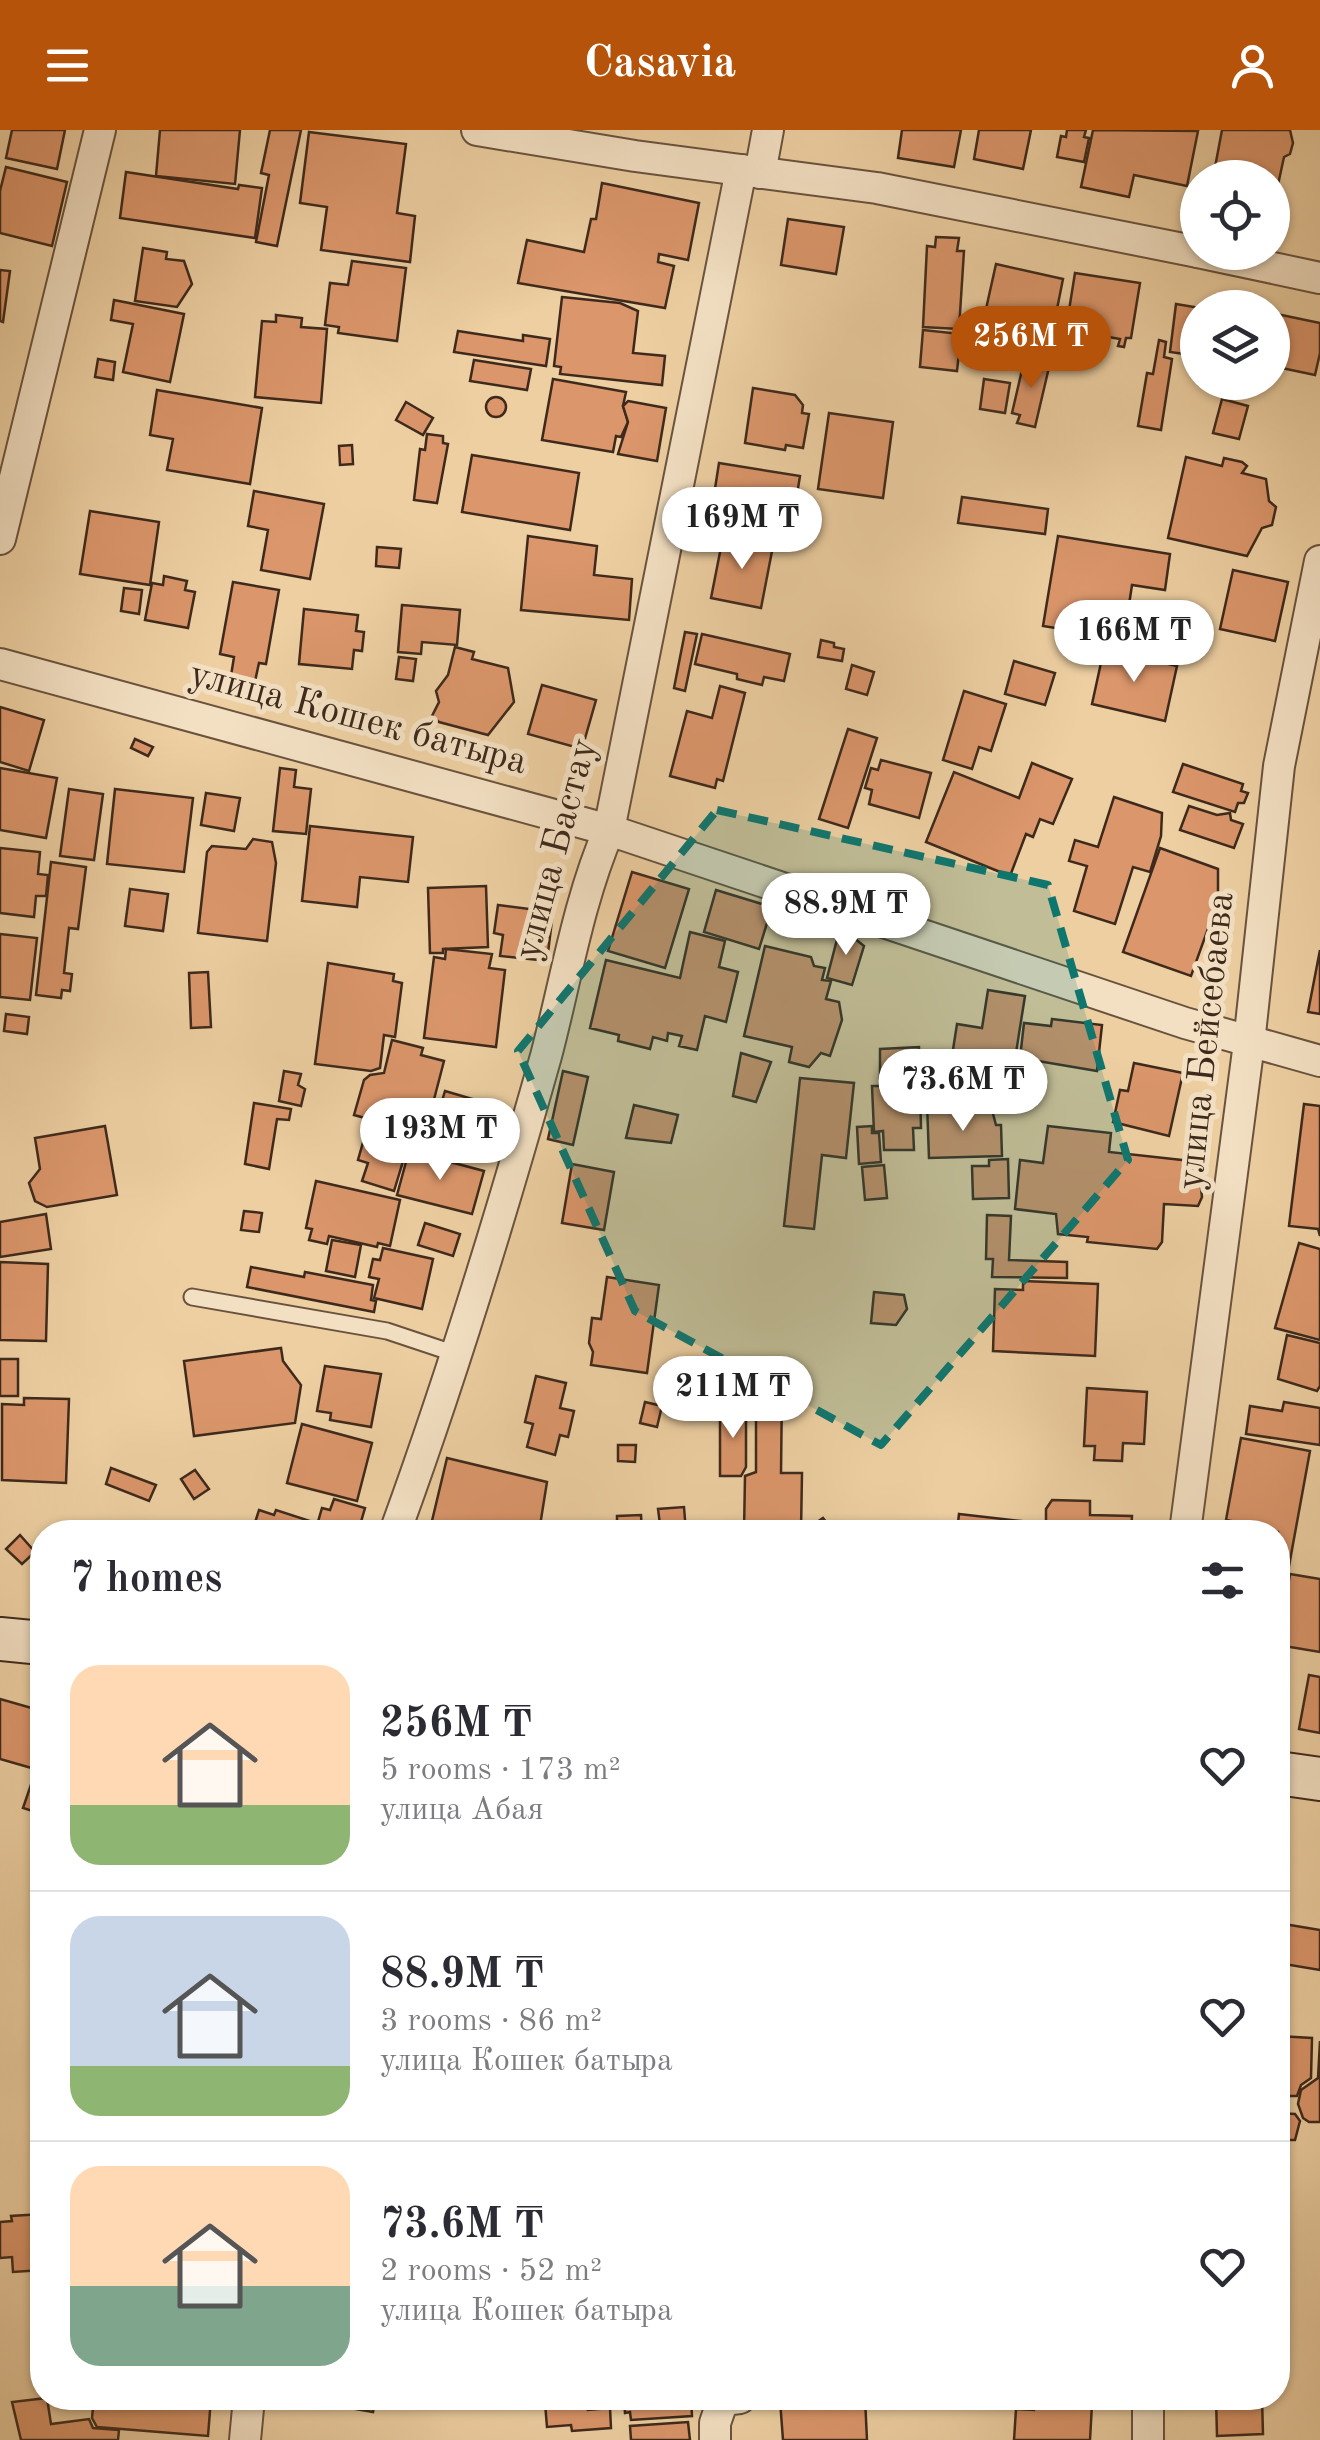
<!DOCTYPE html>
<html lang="en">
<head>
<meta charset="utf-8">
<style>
  body { margin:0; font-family:"Old Standard TT",serif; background:#f7f7f7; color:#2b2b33; height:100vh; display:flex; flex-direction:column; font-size:38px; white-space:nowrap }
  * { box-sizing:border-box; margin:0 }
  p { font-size:32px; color:#7c7c81 }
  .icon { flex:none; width:55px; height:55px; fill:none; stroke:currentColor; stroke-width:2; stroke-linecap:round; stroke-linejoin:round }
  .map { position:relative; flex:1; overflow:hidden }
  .details { position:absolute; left:30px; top:1390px; width:1260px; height:890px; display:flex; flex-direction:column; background:#fff; border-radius:40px; box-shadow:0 2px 8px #0004 }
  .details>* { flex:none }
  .tools { position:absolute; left:1180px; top:30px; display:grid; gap:20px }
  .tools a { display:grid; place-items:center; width:110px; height:110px; border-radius:50%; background:#fff; box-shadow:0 2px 8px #0004; font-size:50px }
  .price { position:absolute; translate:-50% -85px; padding:0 22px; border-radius:35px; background:#fff; color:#222; font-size:32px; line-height:65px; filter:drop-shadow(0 2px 5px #0008) }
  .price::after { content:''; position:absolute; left:50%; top:60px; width:30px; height:22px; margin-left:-15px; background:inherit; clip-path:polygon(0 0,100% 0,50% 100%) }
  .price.on { background:#b45309; color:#fff }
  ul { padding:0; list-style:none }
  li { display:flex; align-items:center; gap:30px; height:250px; padding:0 40px }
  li+li { border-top:2px solid #e1e1e2 }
  li span { display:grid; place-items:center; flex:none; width:280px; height:200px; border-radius:30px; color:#555 }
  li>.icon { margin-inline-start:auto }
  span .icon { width:120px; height:120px; fill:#fffc; stroke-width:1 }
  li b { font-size:42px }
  h2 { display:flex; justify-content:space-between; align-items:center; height:120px; padding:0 40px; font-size:42px }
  header { display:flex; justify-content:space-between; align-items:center; height:130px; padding:0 40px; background:#b45309; color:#fff; font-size:45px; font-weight:600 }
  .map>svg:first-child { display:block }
  .building { fill:#db966b; stroke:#3e2a1c; stroke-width:2.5 }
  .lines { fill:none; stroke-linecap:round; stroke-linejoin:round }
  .lane-casing { stroke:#6a533e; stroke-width:19 }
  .street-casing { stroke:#6a533e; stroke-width:34 }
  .secondary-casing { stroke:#3e2a1c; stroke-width:46 }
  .lane { stroke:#f3e0c3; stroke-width:15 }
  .street { stroke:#f3e0c3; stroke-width:30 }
  .secondary { stroke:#f3e0c3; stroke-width:42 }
  .marked { fill:#0f766e; fill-opacity:0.2; stroke:#0f766e; stroke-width:8; stroke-dasharray:20 12; stroke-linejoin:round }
  .labels { text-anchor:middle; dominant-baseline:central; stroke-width:10; stroke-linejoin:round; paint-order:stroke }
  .street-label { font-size:38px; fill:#3e2a1c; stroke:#f3e0c3 }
</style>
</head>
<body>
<header><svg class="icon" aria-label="menu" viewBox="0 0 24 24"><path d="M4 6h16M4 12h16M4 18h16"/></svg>Casavia<svg class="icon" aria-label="person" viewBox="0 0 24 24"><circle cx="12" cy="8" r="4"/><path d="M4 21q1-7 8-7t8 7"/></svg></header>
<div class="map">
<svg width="1320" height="2310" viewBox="0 0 1320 2310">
  <rect width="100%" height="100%" fill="#edcfa2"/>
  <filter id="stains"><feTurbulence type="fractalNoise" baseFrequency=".002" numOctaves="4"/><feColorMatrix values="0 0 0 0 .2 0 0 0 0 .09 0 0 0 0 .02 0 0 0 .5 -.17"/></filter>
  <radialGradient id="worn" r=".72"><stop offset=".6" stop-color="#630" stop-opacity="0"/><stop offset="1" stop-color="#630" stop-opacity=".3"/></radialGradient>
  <g class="building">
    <path d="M12 0H65L57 39 6 28Z"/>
    <path d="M160 0H240L235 54 156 46Z"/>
    <path d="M270 0H301L277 116 256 112 269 45 261 43Z"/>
    <path d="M902 0H961L954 37 898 28Z"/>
    <path d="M979 0H1031L1023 39 974 29Z"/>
    <path d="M1067 0H1086L1084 7 1089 8 1084 32 1057 27 1061 6 1066 7Z"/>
    <path d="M1093 0 1198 1 1187 56 1134 45 1129 67 1081 57Z"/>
    <path d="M1222 0H1290L1293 13 1290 24 1284 27 1276 64 1272 63V48H1213Z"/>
    <path d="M309 2 406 14 397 83 415 86 410 132 321 120 327 77 300 73Z"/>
    <path d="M6 37 67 52 52 116 0 103V61Z"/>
    <path d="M126 42 238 59 239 55 262 58 255 108 120 88Z"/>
    <path d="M602 53 699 73 688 130 659 124 658 132 674 136 665 178 518 153 527 110 584 122 591 89H596Z"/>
    <path d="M788 89 844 97 836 144 781 135Z"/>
    <path d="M936 107 959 108 957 121H964L959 199 923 197 927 116 935 117Z"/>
    <path d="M143 118 167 122 166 129 184 131 192 154 177 177 135 171Z"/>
    <path d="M352 131 406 138 397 211 338 203 339 197 325 195 330 153 348 155Z"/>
    <path d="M996 134 1063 149 1053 199 1006 189 1004 202 982 197Z"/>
    <path d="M0 140 10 141 3 192 0 191Z"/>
    <path d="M1075 143 1140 153 1131 208H1126L1124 217 1118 216 1120 209 1091 204 1087 237 1053 231 1058 198 1066 199Z"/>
    <path d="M562 167 620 173 638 181 633 223 665 226 662 255 560 244 561 237 554 236Z"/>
    <path d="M114 170 184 184 170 252 123 242 133 194 111 190Z"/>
    <path d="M1176 174 1200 178H1198V226L1170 222Z"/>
    <path d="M1272 183 1320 193V223L1315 245 1272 236Z"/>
    <path d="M276 185 302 188 301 197 327 199 321 273 255 267 262 191 276 192Z"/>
    <path d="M923 200 961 204 957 241 920 237Z"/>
    <path d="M458 201 523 211V205L550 209 546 236 454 222Z"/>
    <path d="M1159 210 1166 212 1164 227 1172 229 1161 300 1138 296 1147 243 1153 244Z"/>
    <path d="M1025 227 1050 233 1035 297 1017 293 1020 285 1012 283Z"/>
    <path d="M98 229 115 232 113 250 95 247Z"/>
    <path d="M474 230 531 239 527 260 470 251Z"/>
    <path d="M553 249 626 262 623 276 628 292 621 307 616 306 613 322 542 310Z"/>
    <path d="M984 249 1010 253 1005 283 980 279Z"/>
    <path d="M753 258 795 265 803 275 802 283 809 284 803 318 786 315 785 320 745 313Z"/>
    <path d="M157 260 262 278 250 354 167 340 173 309 150 305Z"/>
    <circle cx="496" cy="277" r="10"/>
    <path d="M1222 269 1248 276 1239 309 1213 303Z"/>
    <path d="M628 271 666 278 657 331 618 324 628 292 623 276Z"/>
    <path d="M406 272 433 288 423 305 396 290Z"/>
    <path d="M829 283 893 292 883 368 818 359Z"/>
    <path d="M427 304 443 306V313L448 314 437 373 414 370 420 319 425 320Z"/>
    <path d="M352 315 353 334 340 335 339 316Z"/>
    <path d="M472 325 579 343 570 400 462 382Z"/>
    <path d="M1186 327 1222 336 1224 328 1242 332 1247 336 1242 343 1266 349 1269 371 1276 377 1272 395 1262 398 1247 426 1168 408Z"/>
    <path d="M719 333 800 346 795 377 714 365Z"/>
    <path d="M254 361 324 374 310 449 261 440 268 400 248 396Z"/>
    <path d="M962 367 1048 379 1045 404 958 393Z"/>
    <path d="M90 381 159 392 150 455 80 444Z"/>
    <path d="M528 406 597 416 594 445 632 449 629 490 521 480Z"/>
    <path d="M1058 406 1170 424 1165 460 1132 455 1127 488 1117 483 1106 506 1043 496Z"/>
    <path d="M723 407 773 416 761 478 711 468Z"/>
    <path d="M377 417 401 419 399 438 376 436Z"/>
    <path d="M1233 440 1288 452 1275 511 1220 499Z"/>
    <path d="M164 446 187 451 185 460 195 462 188 498 145 490 152 453 163 455Z"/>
    <path d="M233 452 279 460 266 534 259 533 254 556 230 552 234 527 220 524Z"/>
    <path d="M124 458 142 460 139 484 121 481Z"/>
    <path d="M402 475 460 480 457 515 422 512 421 524 398 522Z"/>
    <path d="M304 479 358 485 356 501 364 502 362 521 354 520 352 539 299 534Z"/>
    <path d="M685 502 697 504 685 561 674 558Z"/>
    <path d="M702 504 790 524 784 551 764 547 762 555 737 549V544L695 534Z"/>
    <path d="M821 510 834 513V517L844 519 842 531 818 527Z"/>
    <path d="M455 517 474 522 472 529 508 538 514 572 488 605 439 592 432 586 439 572 436 561 448 545Z"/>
    <path d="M1104 519 1177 536 1165 591 1092 574Z"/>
    <path d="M399 527 416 529 413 551 396 549Z"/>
    <path d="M1014 531 1055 543 1045 575 1005 564Z"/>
    <path d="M852 535 874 542 867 565 846 559Z"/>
    <path d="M542 555 596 570 582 619 528 604Z"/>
    <path d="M720 556 745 563 723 651 717 649 715 658 670 646 687 581 712 588Z"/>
    <path d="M964 561 1006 574 991 621 979 617 972 639 943 630Z"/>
    <path d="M0 577 44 590 29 641 0 632Z"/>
    <path d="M848 599 877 608 848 698 819 689Z"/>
    <path d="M135 609 153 617 148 626 131 618Z"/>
    <path d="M881 630 931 643 919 688 869 674 872 660 865 658 871 638 878 640Z"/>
    <path d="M1032 633 1072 649 1053 694 1040 689 1033 707 1026 704 1010 746 926 712 954 642 1019 668Z"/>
    <path d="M1183 634 1243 654 1241 661 1248 663 1244 673H1238L1235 682 1173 662Z"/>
    <path d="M0 638 57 648 46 708 0 700Z"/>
    <path d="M280 638 296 640 294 657 311 659 306 704 273 701Z"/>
    <path d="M69 659 103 664 94 730 60 726Z"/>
    <path d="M115 659 193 668 184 742 107 734Z"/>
    <path d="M206 663 240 668 234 701 201 695Z"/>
    <path d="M1114 667 1162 683 1161 706 1150 742 1133 737 1115 794 1074 781 1087 736 1069 731 1075 710 1098 717Z"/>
    <path d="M1189 676 1217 685 1230 683 1231 690 1243 694 1234 718 1180 700Z"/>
    <path d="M310 696 413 707 408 752 360 747 357 777 302 771Z"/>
    <path d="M253 709 272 712 276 733 267 811 198 803 207 722 212 716 246 719Z"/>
    <path d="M0 718 40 722 38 744 48 745 46 766H36L34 787 0 783Z"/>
    <path d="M1160 718 1218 739V771L1191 846 1123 822Z"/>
    <path d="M51 732 86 737 78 799 69 798 64 843 72 844 70 861 62 860 61 868 36 865Z"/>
    <path d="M632 742 689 759 665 838 608 821Z"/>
    <path d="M486 756 488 817 443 819V823H430L428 758Z"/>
    <path d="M130 759 168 764 163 801 125 796Z"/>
    <path d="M716 760 772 777 759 819 704 802Z"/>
    <path d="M498 775 553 782 547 831 500 826 503 805 494 803Z"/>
    <path d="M840 798 856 802 854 808 864 816 852 855 827 848Z"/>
    <path d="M690 802 725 811 719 837 738 842 726 892 705 886 697 920 679 916 682 906 668 903 667 911 653 907 650 919 618 911 619 905 590 898 606 830 680 848Z"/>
    <path d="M0 804 37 808 30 870 0 867Z"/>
    <path d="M765 816 811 827 814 836 825 838 822 850 831 851 826 869 839 872 842 890 830 926 821 923 809 937 789 932 792 917 744 906Z"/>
    <path d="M446 819 492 824 489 838 505 840 496 917 424 908 434 827 445 829Z"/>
    <path d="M1320 820V884L1308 882Z"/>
    <path d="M328 833 394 844 393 851 402 853 395 907 384 905 380 938 371 941 315 934Z"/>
    <path d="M208 842 211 897 191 898 189 843Z"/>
    <path d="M988 860 1025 866 1015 929 1018 936 1008 950 1003 980 945 971 957 894 982 898Z"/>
    <path d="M6 884 29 887 27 904 4 901Z"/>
    <path d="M1052 889 1102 895 1097 941 1020 928 1024 893 1051 896Z"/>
    <path d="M392 910 423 918 421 925 444 931 425 1004 354 985 364 950 370 945 384 943Z"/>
    <path d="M919 917 921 998H913L914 1020H884L883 1001 874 1002 872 956H880V919Z"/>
    <path d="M741 923 771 932 756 972 733 966Z"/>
    <path d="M1134 933 1183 943 1169 1006 1113 992 1120 960 1128 961Z"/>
    <path d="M284 941 301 944 298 955 305 959 301 976 279 971Z"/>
    <path d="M563 941 588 947 573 1015 548 1009Z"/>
    <path d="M800 948 854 953 846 1028 822 1025 814 1099 784 1096Z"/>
    <path d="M445 961 510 980 498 1020 433 1001Z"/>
    <path d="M254 973 291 979 289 990 277 989 269 1039 245 1034Z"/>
    <path d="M927 973H941V982L992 980 996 995H1001L1002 1026 929 1028Z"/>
    <path d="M1304 974 1320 976V1106L1318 1099 1289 1096Z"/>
    <path d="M634 975 678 985 671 1013 626 1008Z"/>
    <path d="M368 995 410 1008 394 1061 362 1051 368 1033 358 1030Z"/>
    <path d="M105 996 117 1065 47 1077 35 1071 29 1053 40 1039 35 1008Z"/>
    <path d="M872 996V1003H879L881 1032 859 1034 857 997Z"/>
    <path d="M1048 996 1111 1003 1109 1022 1191 1031 1199 1040 1202 1067 1198 1076 1164 1074 1162 1112 1157 1119 1087 1112 1088 1107 1058 1104 1056 1084 1015 1079 1020 1030 1043 1033Z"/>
    <path d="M409 1021 484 1041 472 1084 397 1065Z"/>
    <path d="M1008 1029 1009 1068 973 1069 972 1036H989V1030Z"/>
    <path d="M572 1034 614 1042 604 1100 562 1093Z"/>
    <path d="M884 1035 887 1068 865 1070 862 1037Z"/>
    <path d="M316 1051 400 1070 390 1116 378 1113 377 1117 329 1106 327 1114 309 1110 312 1099 306 1098Z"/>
    <path d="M244 1081 262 1083 259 1102 241 1100Z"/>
    <path d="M46 1084 51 1119 0 1127V1092Z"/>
    <path d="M987 1085 1011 1086 1009 1130 1067 1132V1148L992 1147 993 1129H986Z"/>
    <path d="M425 1093 460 1104 453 1126 418 1115Z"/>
    <path d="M332 1110 361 1115 355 1147 326 1141Z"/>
    <path d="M1299 1113 1320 1119V1210L1275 1198Z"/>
    <path d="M383 1118 433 1129 422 1179 374 1168 379 1149 369 1147 373 1129 380 1130Z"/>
    <path d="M0 1132 48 1134 46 1211 0 1210Z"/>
    <path d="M251 1137 304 1147 305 1142 373 1155 371 1170 376 1171 374 1182 247 1157Z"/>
    <path d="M607 1147 659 1155 647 1243 591 1235 593 1222 589 1213 592 1188 601 1189Z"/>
    <path d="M1023 1151 1098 1154 1095 1226 993 1221 995 1159 1023 1160Z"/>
    <path d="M874 1162 904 1165 907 1179 896 1195 871 1193Z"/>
    <path d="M1287 1205 1320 1213V1256L1317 1261 1278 1249Z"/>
    <path d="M281 1218 283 1231 301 1255 295 1293 194 1306 184 1231Z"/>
    <rect x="0" y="1229" width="18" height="37"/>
    <path d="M325 1236 381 1244 371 1297 330 1290 331 1283 317 1281Z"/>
    <path d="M536 1246 566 1253 560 1278 574 1281 568 1307 560 1305 555 1325 527 1317 533 1294 525 1292Z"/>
    <path d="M736 1256 782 1257 781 1343H802L801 1402H744L745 1346 756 1342V1276H735Z"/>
    <path d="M1087 1258 1147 1262 1144 1314 1123 1313 1122 1331 1094 1330 1095 1316H1084Z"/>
    <path d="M24 1268 69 1269 66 1353 2 1350V1274L24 1275Z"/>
    <path d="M645 1272 662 1276 657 1297 640 1293Z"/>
    <path d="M1284 1272 1320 1278V1315L1246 1304 1250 1276 1282 1281Z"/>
    <path d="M720 1275H734V1281H746V1337L741 1346H720Z"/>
    <path d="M302 1294 372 1313 357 1371 287 1353Z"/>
    <path d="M1241 1308 1310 1321 1289 1436 1278 1434V1402H1229L1231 1391 1226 1390Z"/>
    <path d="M618 1315H636L635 1332 618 1331Z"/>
    <path d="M447 1328 547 1352 539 1402H463L431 1395Z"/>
    <path d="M111 1338 156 1355 149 1371 106 1354Z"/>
    <path d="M195 1340 209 1359 194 1369 181 1349Z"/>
    <path d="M334 1369 365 1378 358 1402H315L322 1378 330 1380Z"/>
    <path d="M1052 1370 1090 1371V1385L1132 1386 1131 1402H1046V1379Z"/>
    <path d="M684 1377 686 1402H661L658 1379Z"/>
    <path d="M259 1380 274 1385 276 1380 313 1392 310 1402H252Z"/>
    <path d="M959 1384 1030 1392 1034 1402H957Z"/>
    <path d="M641 1385 642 1402H617V1386Z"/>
    <path d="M823 1388 834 1402H810L807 1399Z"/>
    <path d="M20 1405 35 1422 22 1434 6 1419Z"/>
    <path d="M1290 1444 1320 1449V1522L1278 1515Z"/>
    <path d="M1309 1545 1320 1547V1603L1299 1599Z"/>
    <path d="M0 1569 42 1581V1641L0 1629Z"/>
    <path d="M36 1640 42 1642V1684L23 1678Z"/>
    <path d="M1278 1793 1320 1800V1840L1278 1833Z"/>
    <path d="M1278 1906 1312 1908 1311 1948 1301 1955 1297 1966H1278Z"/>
    <path d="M1320 1911V1992H1309L1303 1988 1298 1974 1301 1960 1318 1948Z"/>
    <path d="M1278 1983 1295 1984 1300 1991 1295 2010H1278Z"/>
    <path d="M42 2084V2140L13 2142 12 2127 0 2128V2092L12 2091 11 2086Z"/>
    <path d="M47 2268 51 2294 89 2289 93 2298 119 2300 118 2310H21L12 2272Z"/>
    <path d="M94 2268H211L208 2306 97 2297 92 2288Z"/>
    <path d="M328 2268H380L379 2272 375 2271 373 2282 327 2274Z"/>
    <path d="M411 2268H489L490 2275 412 2278Z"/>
    <path d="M644 2268H691L692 2286 631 2290 630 2282 625 2283 624 2270Z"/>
    <path d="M813 2268H865L867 2310H783L780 2270Z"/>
    <path d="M1216 2268H1262L1263 2304 1217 2306Z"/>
    <path d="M1035 2270 1092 2274 1090 2310H1014L1016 2279 1034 2280Z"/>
    <path d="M575 2271 576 2275 588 2274V2280L610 2278 611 2298 572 2301 571 2295 547 2297 545 2273Z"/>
    <path d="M688 2292 690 2310H631L630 2296Z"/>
  </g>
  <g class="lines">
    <g class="lane-casing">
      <path id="lane" d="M192 1167 387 1201 456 1224"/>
    </g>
    <g class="street-casing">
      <g id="street">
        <path d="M477 0 635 26 877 58 1198 122"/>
        <path d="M760 43 768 0"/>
        <path d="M1198 122 1320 148"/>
        <path d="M0 409 100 0"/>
        <path d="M0 534 609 700 1185 893 1320 931"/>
        <path d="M395 1402C452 1246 501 1086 546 926 566 850 578 772 609 700L741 40"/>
        <path d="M1185 1402 1249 913 1279 636 1320 431"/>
        <path d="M1148 2268V2310"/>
        <path d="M245 2310 249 2268"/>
        <path d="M715 2310V2293L723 2270 740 2268"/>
      </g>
    </g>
    <g class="secondary-casing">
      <g id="secondary">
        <path d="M0 1509 42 1513"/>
        <path d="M1278 1643 1320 1649"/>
      </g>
    </g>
    <use href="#lane" class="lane"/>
    <use href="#street" class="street"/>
    <use href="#secondary" class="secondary"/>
  </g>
  <path class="marked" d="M717 680 1048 755 1128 1030 881 1315 635 1181 518 921Z"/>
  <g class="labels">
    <g class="street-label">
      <text transform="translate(358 589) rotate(15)">улица Кошек батыра</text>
      <text transform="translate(557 719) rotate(-75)">улица Бастау</text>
      <text transform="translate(1207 911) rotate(-84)">улица Бейсебаева</text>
    </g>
  </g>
  <rect width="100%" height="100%" filter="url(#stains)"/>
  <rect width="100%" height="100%" fill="url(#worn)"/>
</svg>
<div class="tools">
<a><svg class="icon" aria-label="locate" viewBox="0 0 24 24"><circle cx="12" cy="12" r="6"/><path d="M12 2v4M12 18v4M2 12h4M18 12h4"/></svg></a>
<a><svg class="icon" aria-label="layers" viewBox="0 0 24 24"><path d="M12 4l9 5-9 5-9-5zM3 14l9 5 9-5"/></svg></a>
</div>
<b class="price on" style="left:1031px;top:261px">256M ₸</b>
<b class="price" style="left:742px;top:442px">169M ₸</b>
<b class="price" style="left:1134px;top:555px">166M ₸</b>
<b class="price" style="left:846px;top:828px">88.9M ₸</b>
<b class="price" style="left:963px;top:1004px">73.6M ₸</b>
<b class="price" style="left:440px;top:1053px">193M ₸</b>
<b class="price" style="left:733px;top:1311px">211M ₸</b>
<section class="details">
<h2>7 homes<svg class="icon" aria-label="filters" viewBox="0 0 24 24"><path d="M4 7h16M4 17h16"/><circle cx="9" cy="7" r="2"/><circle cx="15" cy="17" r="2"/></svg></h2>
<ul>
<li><span style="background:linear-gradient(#ffd9b3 70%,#8fb573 0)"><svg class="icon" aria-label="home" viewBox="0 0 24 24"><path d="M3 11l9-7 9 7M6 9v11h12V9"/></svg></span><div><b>256M ₸</b><p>5 rooms · 173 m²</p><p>улица Абая</p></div><svg class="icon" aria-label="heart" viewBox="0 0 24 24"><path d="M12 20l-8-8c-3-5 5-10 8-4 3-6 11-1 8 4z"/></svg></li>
<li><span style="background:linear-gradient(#c9d6e8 75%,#8fb573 0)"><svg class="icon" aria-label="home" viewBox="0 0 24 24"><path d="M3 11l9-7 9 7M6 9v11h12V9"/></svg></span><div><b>88.9M ₸</b><p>3 rooms · 86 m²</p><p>улица Кошек батыра</p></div><svg class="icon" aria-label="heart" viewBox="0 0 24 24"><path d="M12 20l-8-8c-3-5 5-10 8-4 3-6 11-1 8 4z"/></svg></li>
<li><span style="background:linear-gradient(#ffd9b3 60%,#7fa58c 0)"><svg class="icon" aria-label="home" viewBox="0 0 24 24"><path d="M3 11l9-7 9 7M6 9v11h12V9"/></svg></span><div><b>73.6M ₸</b><p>2 rooms · 52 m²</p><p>улица Кошек батыра</p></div><svg class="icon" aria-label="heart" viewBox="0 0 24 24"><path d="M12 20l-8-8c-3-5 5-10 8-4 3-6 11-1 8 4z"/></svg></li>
</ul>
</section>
</div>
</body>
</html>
